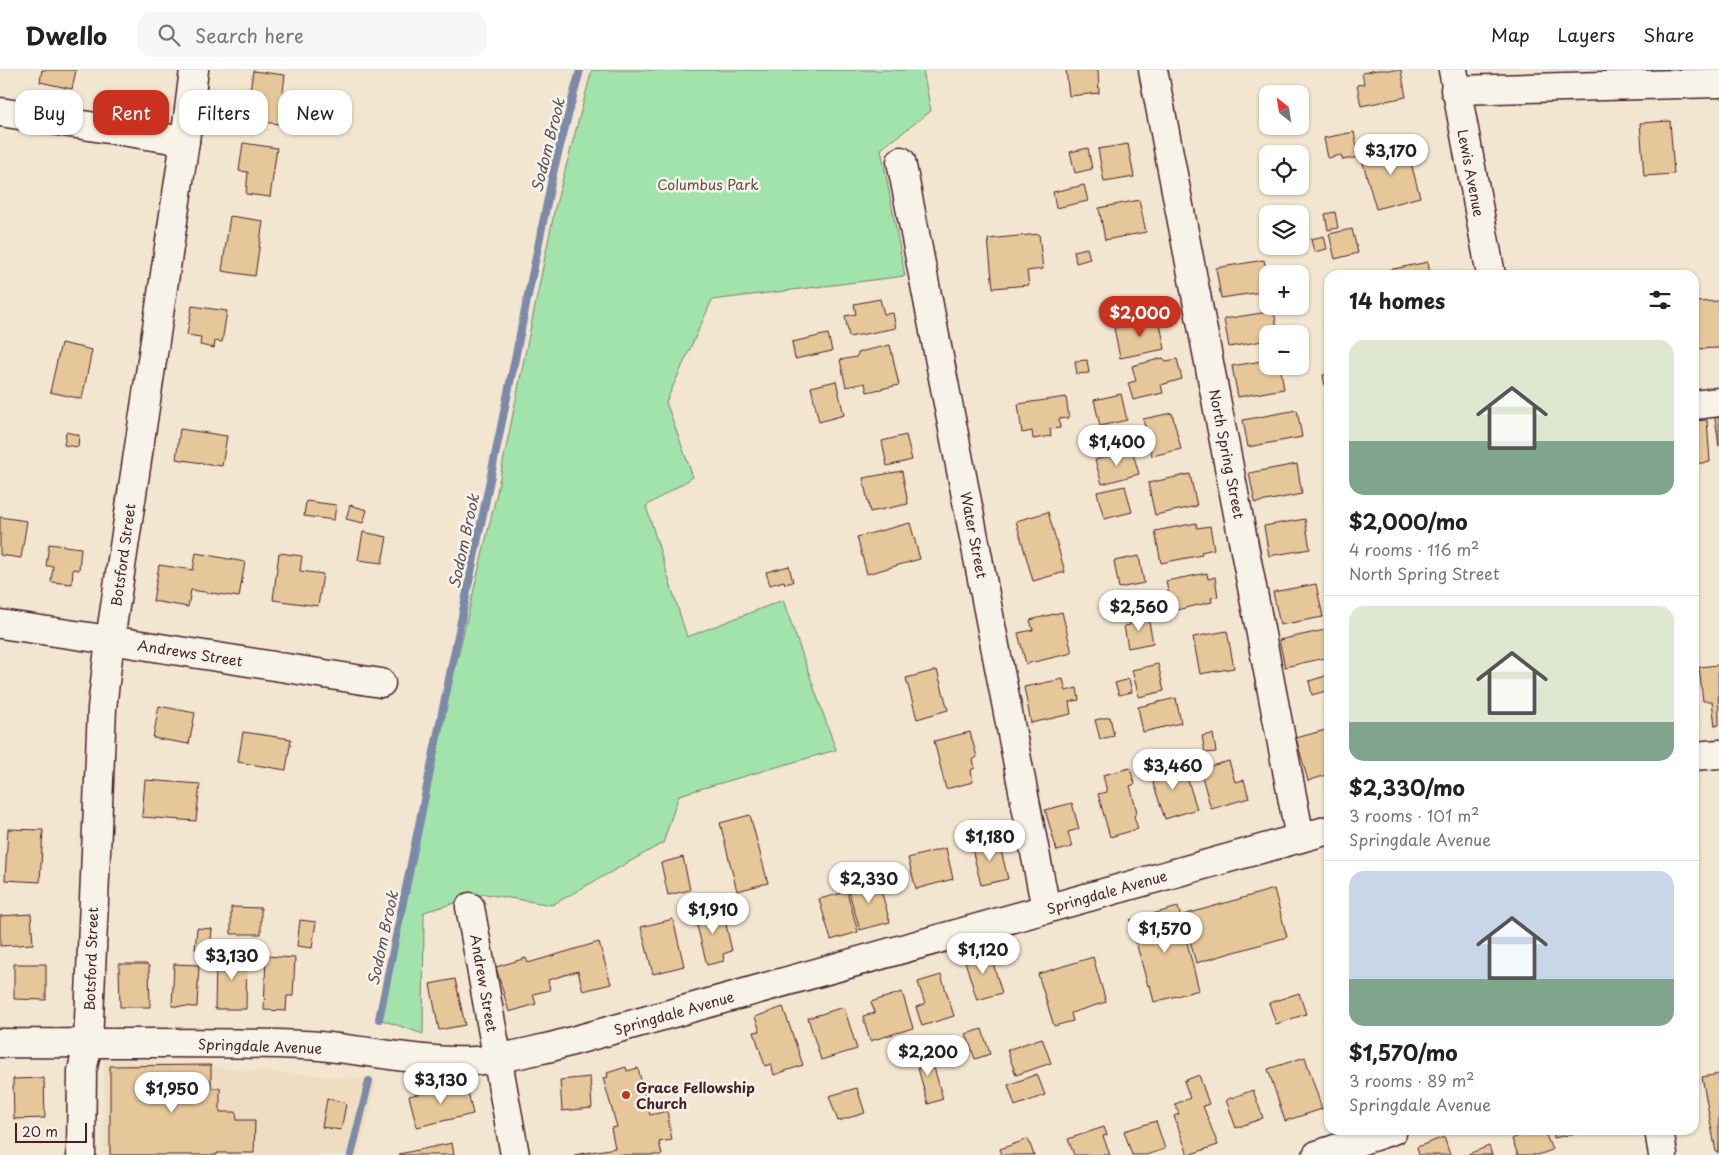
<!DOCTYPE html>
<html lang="en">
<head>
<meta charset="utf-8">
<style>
  body { margin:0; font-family:"Playpen Sans",sans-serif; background:#f6f6f6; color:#222; height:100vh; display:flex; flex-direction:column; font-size:19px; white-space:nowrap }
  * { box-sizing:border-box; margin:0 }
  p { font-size:16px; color:#767676 }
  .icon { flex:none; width:28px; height:28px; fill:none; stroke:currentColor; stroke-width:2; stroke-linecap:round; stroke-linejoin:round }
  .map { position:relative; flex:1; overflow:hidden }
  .details { position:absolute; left:1324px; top:200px; width:375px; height:865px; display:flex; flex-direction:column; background:#fff; border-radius:15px; box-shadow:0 1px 4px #0004 }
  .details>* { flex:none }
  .guide { position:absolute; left:15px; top:20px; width:475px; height:45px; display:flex; gap:10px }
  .needle { width:32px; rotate:330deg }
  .tools { position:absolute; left:1259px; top:15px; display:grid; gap:10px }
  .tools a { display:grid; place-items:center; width:50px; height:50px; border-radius:10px; background:#fff; box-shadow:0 1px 4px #0004; font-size:25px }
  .scale { position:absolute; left:15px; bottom:12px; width:72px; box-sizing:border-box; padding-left:5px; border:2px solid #4a1f2b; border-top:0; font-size:14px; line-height:18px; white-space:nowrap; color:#4a1f2b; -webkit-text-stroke:4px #f7f3e8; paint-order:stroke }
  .price { position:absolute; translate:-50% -42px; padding:0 11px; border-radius:18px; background:#fff; color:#222; font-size:16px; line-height:32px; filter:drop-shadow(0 1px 2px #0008) }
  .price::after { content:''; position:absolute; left:50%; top:30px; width:15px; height:11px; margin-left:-8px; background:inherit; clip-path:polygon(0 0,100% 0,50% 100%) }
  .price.on { background:#c8321e; color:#fff }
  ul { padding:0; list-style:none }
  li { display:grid; align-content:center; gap:10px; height:265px; padding:0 25px }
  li+li { border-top:1px solid #e0e0e0 }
  li span { display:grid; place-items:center; height:155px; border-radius:15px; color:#555 }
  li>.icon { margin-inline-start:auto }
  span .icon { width:90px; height:90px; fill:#fffc; stroke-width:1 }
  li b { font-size:21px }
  h2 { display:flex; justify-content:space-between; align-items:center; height:60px; padding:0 25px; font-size:21px }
  .pill { padding:0 18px; border-radius:15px; background:#fff; box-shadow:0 1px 4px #0004; font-size:18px; line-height:45px }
  .pill.on { background:#c8321e; color:#fff }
  header { display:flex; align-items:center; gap:30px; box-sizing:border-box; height:70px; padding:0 25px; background:#fff; border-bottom:1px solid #e0e0e0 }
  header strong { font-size:24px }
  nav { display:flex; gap:28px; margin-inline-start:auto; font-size:18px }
  .search { width:350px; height:45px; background:#f6f6f6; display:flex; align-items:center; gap:12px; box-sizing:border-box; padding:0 18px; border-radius:15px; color:#767676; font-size:19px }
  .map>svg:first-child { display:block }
  .built { fill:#eeddc0 }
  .green { fill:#a2e2ab; stroke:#76806b }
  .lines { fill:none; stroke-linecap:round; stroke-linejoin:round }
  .stream { stroke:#7c8aa8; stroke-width:8 }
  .building { fill:#e6c799; stroke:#4a1f2b }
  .minor-casing { stroke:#4a1f2b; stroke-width:31 }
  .major-casing { stroke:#4a1f2b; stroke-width:31 }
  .minor { stroke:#f7f3e8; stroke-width:28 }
  .major { stroke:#f7f3e8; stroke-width:28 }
  .poi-dot { fill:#c8321e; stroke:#f7f3e8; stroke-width:2 }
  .labels { text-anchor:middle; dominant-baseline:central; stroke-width:5; stroke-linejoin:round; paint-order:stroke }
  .street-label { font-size:14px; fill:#4a1f2b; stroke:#f7f3e8 }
  .park-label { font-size:14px; fill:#60504b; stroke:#f7f3e8 }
  .poi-label { font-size:14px; font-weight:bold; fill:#4a1f2b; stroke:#f7f3e8; text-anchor:start }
  .water-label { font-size:15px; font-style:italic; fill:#5f4c5f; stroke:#f7f3e8 }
</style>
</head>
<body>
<header>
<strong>Dwello</strong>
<div class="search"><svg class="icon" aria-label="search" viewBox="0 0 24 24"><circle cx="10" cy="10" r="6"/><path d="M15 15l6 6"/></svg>Search here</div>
<nav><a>Map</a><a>Layers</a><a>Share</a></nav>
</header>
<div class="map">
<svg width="1719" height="1085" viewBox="0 0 1719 1085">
  <rect width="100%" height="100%" fill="#f2e6d0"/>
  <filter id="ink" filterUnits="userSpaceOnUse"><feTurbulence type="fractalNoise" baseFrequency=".02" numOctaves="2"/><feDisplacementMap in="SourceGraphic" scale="10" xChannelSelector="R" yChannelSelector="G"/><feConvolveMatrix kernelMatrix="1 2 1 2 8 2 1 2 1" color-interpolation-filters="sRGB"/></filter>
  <g filter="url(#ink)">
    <path class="built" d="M104 989 377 1010 359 1085H104Z"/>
    <path class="green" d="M592 0H923L931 41 881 79 905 206 712 230 666 332 693 407 646 436 687 567 783 530 836 680 679 725 663 773 552 835 485 824 424 842 423 964 379 949 429 708 496 427 555 138Z"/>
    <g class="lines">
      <g class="stream">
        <path d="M379 949 554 99 580 0"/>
        <path d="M351 1085 369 1011"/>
      </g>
    </g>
    <g class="building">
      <path d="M42 0H76L72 19 40 12Z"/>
      <path d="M1066 0H1098L1099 23 1069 26Z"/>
      <path d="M1377 0H1401L1406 27 1361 36 1357 15 1364 14 1362 3Z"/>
      <path d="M253 1 285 5 279 54 255 51 258 29 249 28Z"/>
      <path d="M1670 51 1674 104 1644 106 1640 53Z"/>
      <path d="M1354 62 1359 87 1343 90 1341 85 1328 88 1324 68Z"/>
      <path d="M243 73 277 78 270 127 246 124 248 102 239 101Z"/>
      <path d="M1128 74 1134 107 1104 112 1098 79Z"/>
      <path d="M1406 74 1420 127 1376 139 1361 86Z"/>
      <path d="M1088 78 1092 99 1075 103 1070 82Z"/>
      <path d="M1084 115 1088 131 1056 138 1053 122Z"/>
      <path d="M1139 130 1146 162 1105 170 1099 138Z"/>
      <path d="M1335 142 1338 158 1328 160 1325 144Z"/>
      <path d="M230 146 263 151 255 206 222 201Z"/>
      <path d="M1352 159 1358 183 1335 189 1329 164Z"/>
      <path d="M1039 164 1043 199 1027 201 1029 215 993 218 988 169Z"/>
      <path d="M1324 166 1327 179 1314 182 1311 169Z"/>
      <path d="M1087 178 1090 189 1076 193 1074 181Z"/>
      <path d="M1264 190 1268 209V221L1221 228 1216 198Z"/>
      <path d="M1428 192 1430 205H1389L1388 200Z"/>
      <path d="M880 229 884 244 893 243 896 258 849 267 845 246 856 244 854 234Z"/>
      <path d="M1719 231V278L1694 279V232Z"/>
      <path d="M192 236 227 241 222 272 215 271 214 278 200 275 201 267 187 265Z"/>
      <path d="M1274 241 1278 264H1268V270L1229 277 1224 249Z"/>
      <path d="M1159 249 1165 279 1120 288 1114 258Z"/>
      <path d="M828 264 832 281 795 289 792 272Z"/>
      <path d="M61 273 92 280 82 329 50 322Z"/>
      <path d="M890 275 899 315 867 322 865 313 846 317 840 290 856 287 859 282Z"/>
      <path d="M1163 288 1166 291 1177 289 1182 309 1161 315 1163 323 1133 330 1128 313 1136 311 1132 296Z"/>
      <path d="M1087 290 1089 303 1077 304 1075 291Z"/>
      <path d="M1268 290V296H1280L1284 319 1238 327 1232 296Z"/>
      <path d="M1329 304V327H1327L1323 305Z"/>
      <path d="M836 311 844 345 819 352 811 317Z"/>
      <path d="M1121 324 1127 350 1100 356 1094 330Z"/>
      <path d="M1066 327 1069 348 1059 349 1060 358 1050 359 1051 366 1033 369 1032 361 1022 363 1018 334Z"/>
      <path d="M1297 340 1302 367 1248 377 1243 350Z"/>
      <path d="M1172 343 1181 379 1152 386 1143 349Z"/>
      <path d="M1719 347V376L1715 348Z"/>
      <path d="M1707 350 1710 392 1694 394V351Z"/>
      <path d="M180 359 227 366 222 396 176 389Z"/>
      <path d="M66 362 79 365 78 377 64 375Z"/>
      <path d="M906 365 912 390 887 396 882 371Z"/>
      <path d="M1132 380 1139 404 1102 414 1095 390Z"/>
      <path d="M1297 394 1302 424 1255 433 1249 403Z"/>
      <path d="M902 401 908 434 870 442 863 408Z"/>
      <path d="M1190 404 1197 436 1155 445 1148 413Z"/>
      <path d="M1125 416 1132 442 1104 449 1097 422Z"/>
      <path d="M306 431 336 435 334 450 304 446Z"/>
      <path d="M350 435 367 440 363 453 346 449Z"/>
      <path d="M1048 442 1065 502 1033 511 1016 451Z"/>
      <path d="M0 447 27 451 21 488 0 485Z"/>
      <path d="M1305 449 1310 479 1269 486 1264 456Z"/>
      <path d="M910 453 920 489 867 504 857 467Z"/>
      <path d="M1196 453 1197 458 1210 456 1214 479 1201 482 1202 485 1161 493 1155 461Z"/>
      <path d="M363 462 387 467 382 493 358 490Z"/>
      <path d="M49 474 81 478 79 500 73 499 72 514 51 512 53 496H46Z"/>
      <path d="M1329 480V493L1325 481Z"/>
      <path d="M196 483 245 492 239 527 191 520 188 537 153 531 159 495 193 500Z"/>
      <path d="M279 483 302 486 300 501 323 504 318 536 273 530Z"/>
      <path d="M1139 486 1144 513 1119 518 1114 491Z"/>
      <path d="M789 496 793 512 785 514 784 511 770 515 766 502Z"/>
      <path d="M1207 503 1208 509 1215 507 1218 527 1211 528 1212 532 1172 541 1166 511Z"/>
      <path d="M1316 514 1323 547 1280 555 1273 522Z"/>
      <path d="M1062 542 1072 583 1026 594 1018 563 1033 560 1030 550Z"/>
      <path d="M1148 546 1153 573 1128 578 1124 556 1130 555 1129 550Z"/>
      <path d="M1325 560 1329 578V587L1285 597 1279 570Z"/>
      <path d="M1227 561 1234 598 1200 604 1193 567Z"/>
      <path d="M1158 594 1164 621 1139 627 1132 600Z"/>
      <path d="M1718 595 1719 655 1715 656 1712 631H1703L1699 597Z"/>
      <path d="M937 600 948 640 917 649 906 608Z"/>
      <path d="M1329 605V620L1312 625 1309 611Z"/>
      <path d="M1063 609 1066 621 1077 618 1079 630 1069 632 1071 644 1031 653 1024 617Z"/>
      <path d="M1129 609 1132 622 1119 625 1115 613Z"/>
      <path d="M1176 628 1181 653 1143 662 1138 637Z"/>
      <path d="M159 636 195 643 189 674 153 668Z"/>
      <path d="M1110 647 1114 666 1100 669 1095 650Z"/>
      <path d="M1329 659V704L1308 711 1296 668Z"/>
      <path d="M243 662 291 669 286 700 238 692Z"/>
      <path d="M970 662 977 687 973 690 975 698 971 700 973 712 946 719 934 671Z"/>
      <path d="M1213 664 1216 682 1205 683 1202 666Z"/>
      <path d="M1229 691 1235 712 1244 710 1249 728 1211 739 1200 699Z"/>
      <path d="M1176 693 1179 703 1185 701 1197 739 1165 749 1153 713 1156 710 1153 700Z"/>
      <path d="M1130 698 1135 714 1130 716 1137 742 1134 746 1138 759 1110 767 1098 724 1107 722 1103 705Z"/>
      <path d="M145 710 200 714 196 751 142 747Z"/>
      <path d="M1072 733 1079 759 1068 762 1072 777 1057 781 1045 740Z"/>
      <path d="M750 745 768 813 737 821 720 753Z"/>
      <path d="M8 759 43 760 40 812 5 810Z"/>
      <path d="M998 768 1008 809 981 815 971 775Z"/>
      <path d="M946 778 953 809 916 819 908 788Z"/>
      <path d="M683 787 690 820 668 825 661 793Z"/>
      <path d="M877 806 890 852 860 860 848 819 857 816 856 812Z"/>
      <path d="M1274 819 1287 867 1196 893 1183 845Z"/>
      <path d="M847 822 858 862 831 870 819 829Z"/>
      <path d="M231 837 261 838V864H231Z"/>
      <path d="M722 837 732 881 723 884 724 891 707 895 694 844Z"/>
      <path d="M1178 837 1199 920 1154 932 1150 915 1148 916 1130 850Z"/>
      <path d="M31 844 33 874 0 876V846Z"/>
      <path d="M673 849 684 896 653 904 641 857Z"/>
      <path d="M300 850 316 852 312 878 297 876Z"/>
      <path d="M197 858 212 859 210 880 195 879Z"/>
      <path d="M599 872 611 914 583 921 578 901 548 910 550 920 533 924 536 934 509 942 496 897 526 888 528 893Z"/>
      <path d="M225 880H247L246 939H215L216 894H225Z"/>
      <path d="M989 880 1002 923 977 930 964 888Z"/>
      <path d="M266 886 295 888 293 926H287L286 941 264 940Z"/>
      <path d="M1093 887 1106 932 1071 943 1073 951 1054 956 1038 904Z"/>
      <path d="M14 894H46V930L14 929Z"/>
      <path d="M119 894H146L149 896 150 937H120Z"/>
      <path d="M174 894 199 895 197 937 172 936Z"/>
      <path d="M941 905 954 946 922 956 916 937 925 934 918 912Z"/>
      <path d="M455 909 465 955 439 960 430 914Z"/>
      <path d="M902 922 913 958 870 971 863 946 875 943 871 932Z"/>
      <path d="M1299 923 1306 944 1276 954 1269 933Z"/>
      <path d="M783 937 803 995 774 1005 771 994 765 996 754 962 760 961 755 947Z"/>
      <path d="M844 937 857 979 821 990 808 948Z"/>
      <path d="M982 959 990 984 975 989 966 964Z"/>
      <path d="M1042 968 1051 993 1016 1005 1007 980Z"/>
      <path d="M929 980 943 1029 928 1034 914 984Z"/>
      <path d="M1305 987 1322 1039 1285 1051 1268 999Z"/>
      <path d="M211 995V1018H220V1042H236L237 1050H255L254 1083H217V1085H110V996Z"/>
      <path d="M626 997 627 1001 638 998 650 1045 667 1041 672 1070 659 1072 662 1085H574L615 1078 611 1058 617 1057 603 1008 608 1007 607 1003Z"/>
      <path d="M1037 1004 1045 1025 1015 1036 1008 1015Z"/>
      <path d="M1719 1004V1082H1716L1702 1007Z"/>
      <path d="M1199 1005 1209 1034 1203 1036 1218 1075 1188 1085 1174 1046 1179 1044 1175 1034 1190 1028 1184 1011Z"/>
      <path d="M590 1007 592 1038 562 1041 560 1010Z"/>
      <path d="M44 1008 45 1048 14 1049 13 1009Z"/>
      <path d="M466 1013 473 1044 417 1057 409 1026Z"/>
      <path d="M857 1018 865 1043 838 1051 829 1026Z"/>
      <path d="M1253 1020 1263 1048 1236 1058 1226 1030Z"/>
      <path d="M327 1029 344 1032 346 1034 341 1060 322 1057Z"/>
      <path d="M1156 1051 1165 1079 1146 1085H1132L1124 1061Z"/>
      <path d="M1104 1057 1107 1065 1103 1066 1110 1085H1074L1068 1069Z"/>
      <path d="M1532 1060H1544L1552 1080 1538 1085H1518L1512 1069Z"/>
      <path d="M1553 1060H1591L1554 1068Z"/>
      <path d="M1444 1067 1450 1085H1419L1417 1077Z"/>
      <path d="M1028 1069 1034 1085H1002L1000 1079Z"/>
      <path d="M452 1073 454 1085H400L399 1084Z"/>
      <path d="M1489 1076 1492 1085H1469L1468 1084Z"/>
    </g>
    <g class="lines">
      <g class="minor-casing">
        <g id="minor">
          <path d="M1153 0 1300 768"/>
          <path d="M1455 20 1719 13"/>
          <path d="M0 42 185 71"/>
          <path d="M901 91 1046 839"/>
          <path d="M1694 335 1719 332"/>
          <path d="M0 554 110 570 381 613"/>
          <path d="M1694 686 1719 684"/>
          <path d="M470 837 515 1085"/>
          <path d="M0 973C101 974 202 971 303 975 353 977 403 990 453 991 486 993 519 984 551 977L1329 760"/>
          <path d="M81 1085 82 1001 88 974 102 638 110 570 185 71 194 0"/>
          <path d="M1317 1085 1393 1060"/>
        </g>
      </g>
      <g class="major-casing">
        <g id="major">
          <path d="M1453 0 1491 205"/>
          <path d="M1659 1060 1663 1085"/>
        </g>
      </g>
      <use href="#minor" class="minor"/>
      <use href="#major" class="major"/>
    </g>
  </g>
  <circle class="poi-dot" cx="626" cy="1025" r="5"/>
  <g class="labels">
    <g class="street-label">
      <text transform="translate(1471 103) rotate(79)">Lewis Avenue</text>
      <text transform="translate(1227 384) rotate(79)">North Spring Street</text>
      <text transform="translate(974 465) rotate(79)">Water Street</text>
      <text transform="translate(123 485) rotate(-82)">Botsford Street</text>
      <text transform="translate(190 583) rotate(9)">Andrews Street</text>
      <text transform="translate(1107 822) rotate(-16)">Springdale Avenue</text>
      <text transform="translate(91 889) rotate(-88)">Botsford Street</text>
      <text transform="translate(484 913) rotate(80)">Andrew Street</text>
      <text transform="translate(674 943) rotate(-16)">Springdale Avenue</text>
      <text transform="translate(260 976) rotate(2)">Springdale Avenue</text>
    </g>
    <g class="park-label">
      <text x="708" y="114">Columbus Park</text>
    </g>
    <g class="poi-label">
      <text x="636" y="1017">Grace Fellowship<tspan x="636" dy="16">Church</tspan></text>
    </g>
    <g class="water-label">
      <text transform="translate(547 75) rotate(-76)">Sodom Brook</text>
      <text transform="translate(463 471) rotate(-78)">Sodom Brook</text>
      <text transform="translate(382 868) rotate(-78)">Sodom Brook</text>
    </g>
  </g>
</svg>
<div class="tools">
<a><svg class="needle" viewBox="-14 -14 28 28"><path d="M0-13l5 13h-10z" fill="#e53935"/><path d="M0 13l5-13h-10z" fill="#767676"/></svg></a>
<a><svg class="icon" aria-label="locate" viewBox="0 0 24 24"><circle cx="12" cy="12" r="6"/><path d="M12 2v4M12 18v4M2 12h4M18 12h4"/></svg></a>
<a><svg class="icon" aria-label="layers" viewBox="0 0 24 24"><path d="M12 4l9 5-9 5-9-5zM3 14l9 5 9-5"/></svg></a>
<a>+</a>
<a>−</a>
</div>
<div class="scale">20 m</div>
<b class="price" style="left:1391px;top:106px">$3,170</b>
<b class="price on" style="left:1140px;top:268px">$2,000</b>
<b class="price" style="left:1117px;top:397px">$1,400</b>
<b class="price" style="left:1139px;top:562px">$2,560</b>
<b class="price" style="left:1173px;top:721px">$3,460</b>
<b class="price" style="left:990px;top:792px">$1,180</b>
<b class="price" style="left:869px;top:834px">$2,330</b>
<b class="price" style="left:713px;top:865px">$1,910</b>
<b class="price" style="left:1165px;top:884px">$1,570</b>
<b class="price" style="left:983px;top:905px">$1,120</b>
<b class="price" style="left:232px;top:911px">$3,130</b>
<b class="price" style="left:928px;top:1007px">$2,200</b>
<b class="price" style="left:441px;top:1035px">$3,130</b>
<b class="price" style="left:172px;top:1044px">$1,950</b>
<div class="guide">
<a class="pill">Buy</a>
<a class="pill on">Rent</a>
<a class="pill">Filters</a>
<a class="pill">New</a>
</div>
<section class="details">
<h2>14 homes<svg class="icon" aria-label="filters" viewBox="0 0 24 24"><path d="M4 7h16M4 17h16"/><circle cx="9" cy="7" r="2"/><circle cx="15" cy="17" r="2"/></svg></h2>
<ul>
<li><span style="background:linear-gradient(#dfe7d0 65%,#7fa58c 0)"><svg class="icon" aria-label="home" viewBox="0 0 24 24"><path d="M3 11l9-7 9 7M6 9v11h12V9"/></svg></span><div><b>$2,000/mo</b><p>4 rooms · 116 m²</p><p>North Spring Street</p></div></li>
<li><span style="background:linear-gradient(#dfe7d0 75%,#7fa58c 0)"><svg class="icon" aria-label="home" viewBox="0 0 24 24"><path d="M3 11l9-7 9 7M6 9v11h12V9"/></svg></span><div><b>$2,330/mo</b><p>3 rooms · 101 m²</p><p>Springdale Avenue</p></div></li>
<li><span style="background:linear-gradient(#c9d6e8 70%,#7fa58c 0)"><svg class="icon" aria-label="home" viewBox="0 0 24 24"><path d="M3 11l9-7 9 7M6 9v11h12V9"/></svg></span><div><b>$1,570/mo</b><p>3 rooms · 89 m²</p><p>Springdale Avenue</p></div></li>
</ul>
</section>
</div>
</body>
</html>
